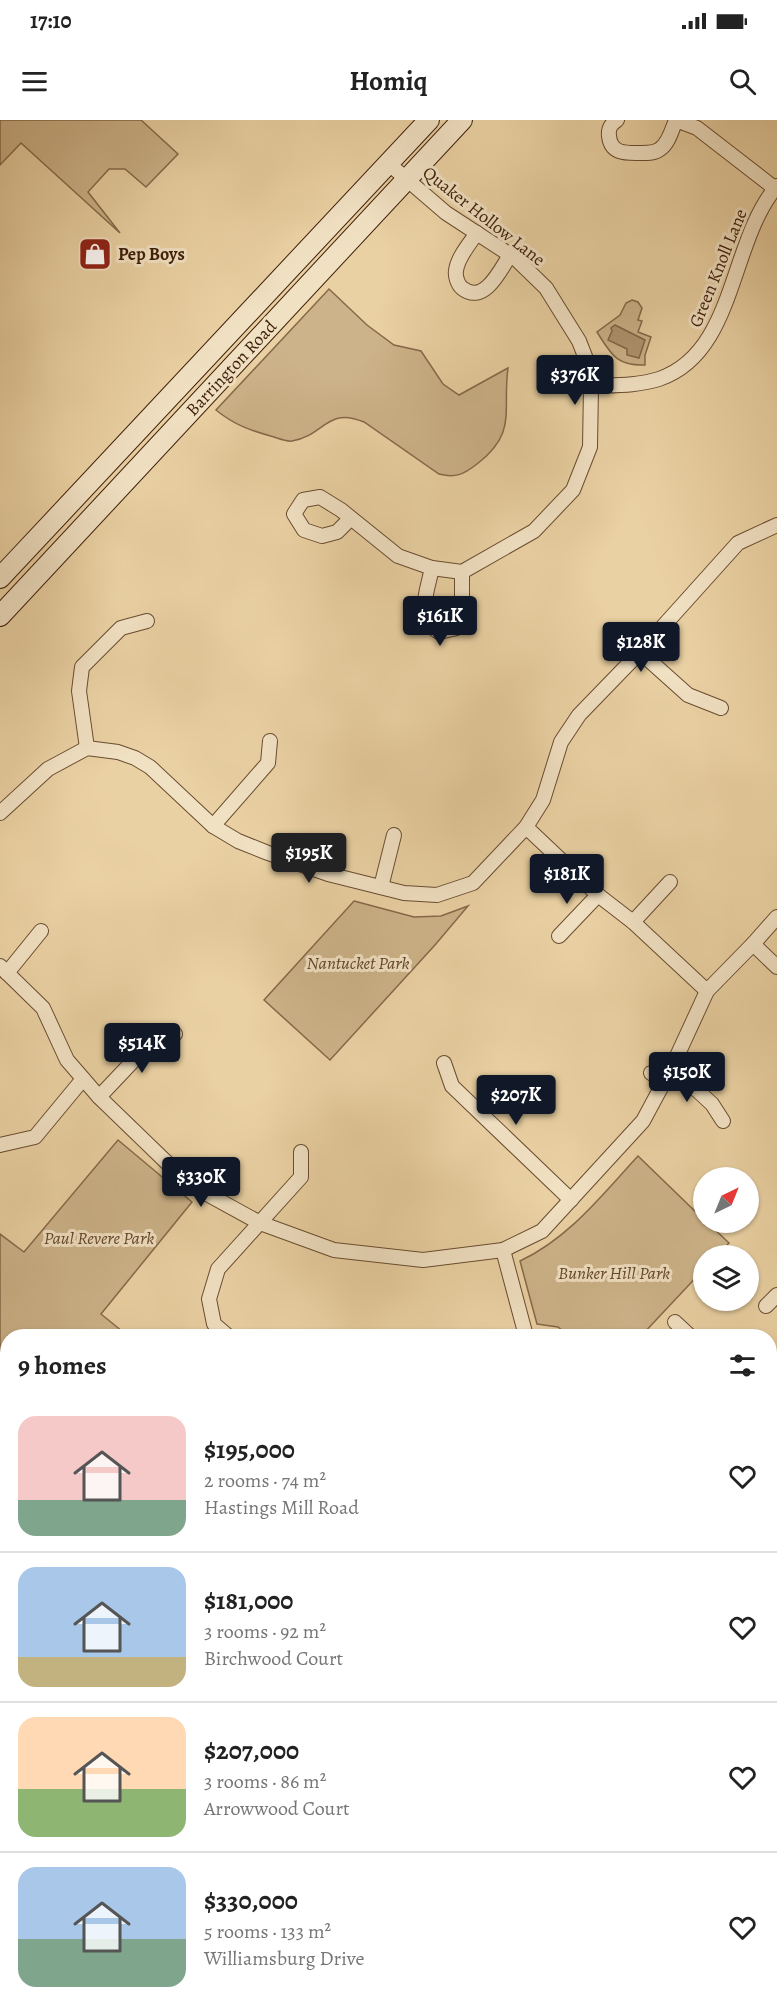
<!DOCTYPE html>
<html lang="en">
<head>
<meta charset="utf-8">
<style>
  body { margin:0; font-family:Alegreya,serif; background:#f2f2f2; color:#222; height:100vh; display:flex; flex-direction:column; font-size:22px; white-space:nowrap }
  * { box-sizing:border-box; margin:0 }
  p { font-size:20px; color:#767676 }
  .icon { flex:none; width:33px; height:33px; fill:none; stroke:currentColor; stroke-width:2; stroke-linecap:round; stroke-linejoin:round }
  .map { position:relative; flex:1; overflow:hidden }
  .drawer { position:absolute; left:0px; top:1209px; width:777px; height:684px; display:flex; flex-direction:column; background:#fff; border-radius:24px 24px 0 0; box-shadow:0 2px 4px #0004 }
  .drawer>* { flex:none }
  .needle { width:39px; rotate:43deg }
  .fabs { position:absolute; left:693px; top:1047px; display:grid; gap:12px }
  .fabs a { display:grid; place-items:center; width:66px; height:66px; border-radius:50%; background:#fff; box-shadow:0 2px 4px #0004; font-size:30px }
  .price { position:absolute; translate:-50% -51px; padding:0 14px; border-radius:6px; background:#111827; color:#fff; font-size:20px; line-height:39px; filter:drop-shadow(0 2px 3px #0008) }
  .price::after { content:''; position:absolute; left:50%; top:36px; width:18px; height:14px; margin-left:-9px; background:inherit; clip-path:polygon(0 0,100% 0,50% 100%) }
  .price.on { background:#222; color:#fff }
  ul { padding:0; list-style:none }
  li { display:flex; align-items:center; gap:18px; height:150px; padding:0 18px }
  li+li { border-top:2px solid #e0e0e0 }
  li span { display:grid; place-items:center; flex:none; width:168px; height:120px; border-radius:18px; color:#555 }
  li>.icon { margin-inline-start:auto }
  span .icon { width:72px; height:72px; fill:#fffc; stroke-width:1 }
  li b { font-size:26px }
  h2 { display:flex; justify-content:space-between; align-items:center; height:72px; padding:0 18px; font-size:26px }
  .status { display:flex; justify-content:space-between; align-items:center; height:42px; padding:0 30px; background:#fff; direction:ltr }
  .status svg { height:16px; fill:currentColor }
  header { display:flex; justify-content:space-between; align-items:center; height:78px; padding:0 18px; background:#fff; font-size:27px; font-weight:700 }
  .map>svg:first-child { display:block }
  .green { fill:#cdb389; stroke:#86694a; stroke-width:1.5 }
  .water { fill:#b0946f; stroke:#826547; stroke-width:1.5 }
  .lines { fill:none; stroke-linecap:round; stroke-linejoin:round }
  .street-casing { stroke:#694c30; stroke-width:16 }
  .secondary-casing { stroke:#3e1f0a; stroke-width:22 }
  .street { stroke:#f1e1c3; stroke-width:14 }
  .secondary { stroke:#f1e1c3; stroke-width:20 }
  .labels { text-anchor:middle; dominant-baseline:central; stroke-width:6; stroke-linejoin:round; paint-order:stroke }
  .street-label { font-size:18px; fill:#3e1f0a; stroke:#f1e1c3 }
  .poi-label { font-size:18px; font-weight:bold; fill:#3e1f0a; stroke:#f1e1c3; text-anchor:start }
  .park-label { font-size:18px; font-style:italic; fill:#62442a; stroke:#f1e1c3 }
</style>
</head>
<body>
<div class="status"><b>17:10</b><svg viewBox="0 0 49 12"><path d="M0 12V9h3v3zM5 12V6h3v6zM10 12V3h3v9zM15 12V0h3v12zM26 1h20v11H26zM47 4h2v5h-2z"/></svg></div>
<header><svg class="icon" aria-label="menu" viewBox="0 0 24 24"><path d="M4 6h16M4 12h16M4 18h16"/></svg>Homiq<svg class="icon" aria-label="search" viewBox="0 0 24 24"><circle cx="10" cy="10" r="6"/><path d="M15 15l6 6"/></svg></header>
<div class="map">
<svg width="777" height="1893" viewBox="0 0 777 1893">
  <rect width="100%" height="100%" fill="#ead1a3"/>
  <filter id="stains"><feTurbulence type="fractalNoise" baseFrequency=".00333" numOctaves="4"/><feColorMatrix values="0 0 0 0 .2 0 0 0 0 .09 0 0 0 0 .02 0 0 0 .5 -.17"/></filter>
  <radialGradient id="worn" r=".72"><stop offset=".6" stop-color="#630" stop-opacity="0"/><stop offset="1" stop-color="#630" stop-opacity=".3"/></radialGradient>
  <g class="green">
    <path d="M0 0H141L178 34 146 67 125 49H109L88 72 120 113 21 23 0 45Z"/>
    <path d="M329 169 367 205 394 225 421 231 443 264 459 275 508 248C502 292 518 312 477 344 463 355 455 358 439 354L364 302C327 286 324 316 292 321 287 322 280 319 274 317 252 311 234 305 216 290Z"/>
    <path d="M632 180 638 182 642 188 638 200 642 201 638 212 651 217 645 235V245C616 246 611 234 597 212L620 195 626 183Z"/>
    <path d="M354 781 414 797 441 796 468 786 435 825 330 940 264 880Z"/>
    <path d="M118 1020 192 1082 101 1194 128 1216H8V1628L0 1632V1114L24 1132Z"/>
    <path d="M638 1036 703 1099 704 1102 708 1103 729 1123 717 1135 704 1136 703 1150 641 1216H569L558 1207 537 1204 520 1141C569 1118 602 1075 638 1036Z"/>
    <path d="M770 1716 777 1723V1893H603L607 1886H770Z"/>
  </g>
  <path class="water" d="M615 205 645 220 639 238 627 235V229L608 220 612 211 611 208Z"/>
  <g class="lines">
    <g class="street-casing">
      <g id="street">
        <path d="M617 0C611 4 608 8 609 16 611 35 627 33 642 33 648 33 655 33 660 29 669 23 672 9 676 0"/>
        <path d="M676 0 697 8 777 70"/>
        <path d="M477 113C470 123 457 138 456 151 455 156 458 165 462 168 484 186 501 149 510 135"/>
        <path d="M591 266C613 265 637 266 659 259 736 233 729 122 777 66"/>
        <path d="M351 398 337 412 322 416 304 410 294 394 303 380 320 377 341 390 398 436 432 448 462 452 534 411 573 370 590 327 591 266 588 244 579 221 546 168 515 138 446 93 389 44"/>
        <path d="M432 448C427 472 415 498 439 512L457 508 462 498V452"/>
        <path d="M640 532 688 575 721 588"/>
        <path d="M87 628 79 571 82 547 121 508 147 501"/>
        <path d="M0 693 48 649 87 628 118 632 135 638 150 647 213 706 238 721 268 733 328 754 404 773 437 775 473 763 526 707 543 680 561 622 579 595 640 532 738 423 777 405"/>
        <path d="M213 706 268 643 270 621"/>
        <path d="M526 707 598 775 633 802 707 871"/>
        <path d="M381 767 394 715"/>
        <path d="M633 802 670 762"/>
        <path d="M559 816 598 775"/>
        <path d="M753 824 777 847"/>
        <path d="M0 846 43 888 67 940 99 977 189 1064 260 1103 334 1130 423 1140 503 1130 542 1111 643 1001 672 947 707 871 753 824 777 797"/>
        <path d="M7 853 41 811"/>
        <path d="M444 943 452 966 571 1080"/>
        <path d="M672 947 712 984 723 1001"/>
        <path d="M651 953 664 961"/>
        <path d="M99 977 152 921 175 914"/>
        <path d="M0 1025 35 1017 83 959"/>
        <path d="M503 1130 526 1216"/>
        <path d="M766 1186 777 1175"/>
        <path d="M675 1202 690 1216"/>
        <path d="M228 1216 214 1204 209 1179 218 1149 301 1057V1032"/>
        <path d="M770 1291 777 1301"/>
        <path d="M770 1318 777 1309"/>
        <path d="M770 1420 777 1427"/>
        <path d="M770 1708 777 1714"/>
        <path d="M0 1729 8 1725"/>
        <path d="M0 1792 8 1834"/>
        <path d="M14 1886 15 1893"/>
        <path d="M151 1886 171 1892 185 1886"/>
        <path d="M425 1886 435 1893"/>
        <path d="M307 1893 308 1886"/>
        <path d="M458 1893 464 1886"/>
      </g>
    </g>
    <g class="secondary-casing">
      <g id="secondary">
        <path d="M0 458 429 0"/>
        <path d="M0 496 462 0"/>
        <path d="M770 1583 777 1575"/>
        <path d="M589 1893 593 1886"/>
      </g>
    </g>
    <use href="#street" class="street"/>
    <use href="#secondary" class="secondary"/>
  </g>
  <defs>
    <g id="shop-square" transform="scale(1.725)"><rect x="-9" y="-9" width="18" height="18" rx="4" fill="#8f2418" stroke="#f1e1c3"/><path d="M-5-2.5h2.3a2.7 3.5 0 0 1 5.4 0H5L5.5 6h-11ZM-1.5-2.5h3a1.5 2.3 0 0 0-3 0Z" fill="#fff"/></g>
  </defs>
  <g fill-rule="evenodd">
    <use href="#shop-square" x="95" y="134"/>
  </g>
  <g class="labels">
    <g class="street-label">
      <text transform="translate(484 96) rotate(38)">Quaker Hollow Lane</text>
      <text transform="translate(718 148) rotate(-68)">Green Knoll Lane</text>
      <text transform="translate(231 248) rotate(-47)">Barrington Road</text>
    </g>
    <g class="poi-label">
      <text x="118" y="134">Pep Boys</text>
    </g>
    <g class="park-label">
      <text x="358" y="843">Nantucket Park</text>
      <text x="99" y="1118">Paul Revere Park</text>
      <text x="614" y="1153">Bunker Hill Park</text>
    </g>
  </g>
  <rect width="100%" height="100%" filter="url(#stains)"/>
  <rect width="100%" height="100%" fill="url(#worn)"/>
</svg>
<div class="fabs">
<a><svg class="needle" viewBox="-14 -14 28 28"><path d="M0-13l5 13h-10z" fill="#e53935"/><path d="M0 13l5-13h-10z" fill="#767676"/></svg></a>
<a><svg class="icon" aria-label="layers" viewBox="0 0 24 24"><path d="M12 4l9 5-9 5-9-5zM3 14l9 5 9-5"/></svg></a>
</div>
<b class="price" style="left:575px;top:286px">$376K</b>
<b class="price" style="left:440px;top:527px">$161K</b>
<b class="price" style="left:641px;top:553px">$128K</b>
<b class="price on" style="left:309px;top:764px">$195K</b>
<b class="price" style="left:567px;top:785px">$181K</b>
<b class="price" style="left:142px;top:954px">$514K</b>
<b class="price" style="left:687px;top:983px">$150K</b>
<b class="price" style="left:516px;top:1006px">$207K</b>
<b class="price" style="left:201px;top:1088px">$330K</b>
<section class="drawer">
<h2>9 homes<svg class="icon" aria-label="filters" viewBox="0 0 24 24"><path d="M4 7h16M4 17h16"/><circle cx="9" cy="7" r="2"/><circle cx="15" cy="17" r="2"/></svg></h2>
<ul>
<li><span style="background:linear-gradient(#f6c9c9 70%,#7fa58c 0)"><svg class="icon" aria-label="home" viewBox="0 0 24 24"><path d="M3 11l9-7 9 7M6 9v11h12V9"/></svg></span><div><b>$195,000</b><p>2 rooms · 74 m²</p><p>Hastings Mill Road</p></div><svg class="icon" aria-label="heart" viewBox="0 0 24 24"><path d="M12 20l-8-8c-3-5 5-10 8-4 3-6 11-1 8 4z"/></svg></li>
<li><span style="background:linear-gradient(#a9c7e8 75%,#c2b280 0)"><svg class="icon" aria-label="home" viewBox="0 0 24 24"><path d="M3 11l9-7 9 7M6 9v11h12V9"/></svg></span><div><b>$181,000</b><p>3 rooms · 92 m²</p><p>Birchwood Court</p></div><svg class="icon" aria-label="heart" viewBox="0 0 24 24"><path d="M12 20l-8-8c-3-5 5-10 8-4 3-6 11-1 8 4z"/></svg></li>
<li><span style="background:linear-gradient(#ffd9b3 60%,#8fb573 0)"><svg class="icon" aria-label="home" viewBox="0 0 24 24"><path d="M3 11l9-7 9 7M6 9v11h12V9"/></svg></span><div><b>$207,000</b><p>3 rooms · 86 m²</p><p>Arrowwood Court</p></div><svg class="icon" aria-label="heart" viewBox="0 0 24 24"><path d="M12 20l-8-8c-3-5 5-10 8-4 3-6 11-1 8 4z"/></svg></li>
<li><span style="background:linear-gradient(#a9c7e8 60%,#7fa58c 0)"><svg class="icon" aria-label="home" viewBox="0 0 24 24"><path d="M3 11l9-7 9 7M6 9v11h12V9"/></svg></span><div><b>$330,000</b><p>5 rooms · 133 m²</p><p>Williamsburg Drive</p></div><svg class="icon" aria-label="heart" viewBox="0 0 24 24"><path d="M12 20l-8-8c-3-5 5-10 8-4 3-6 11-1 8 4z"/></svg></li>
</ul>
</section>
</div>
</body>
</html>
